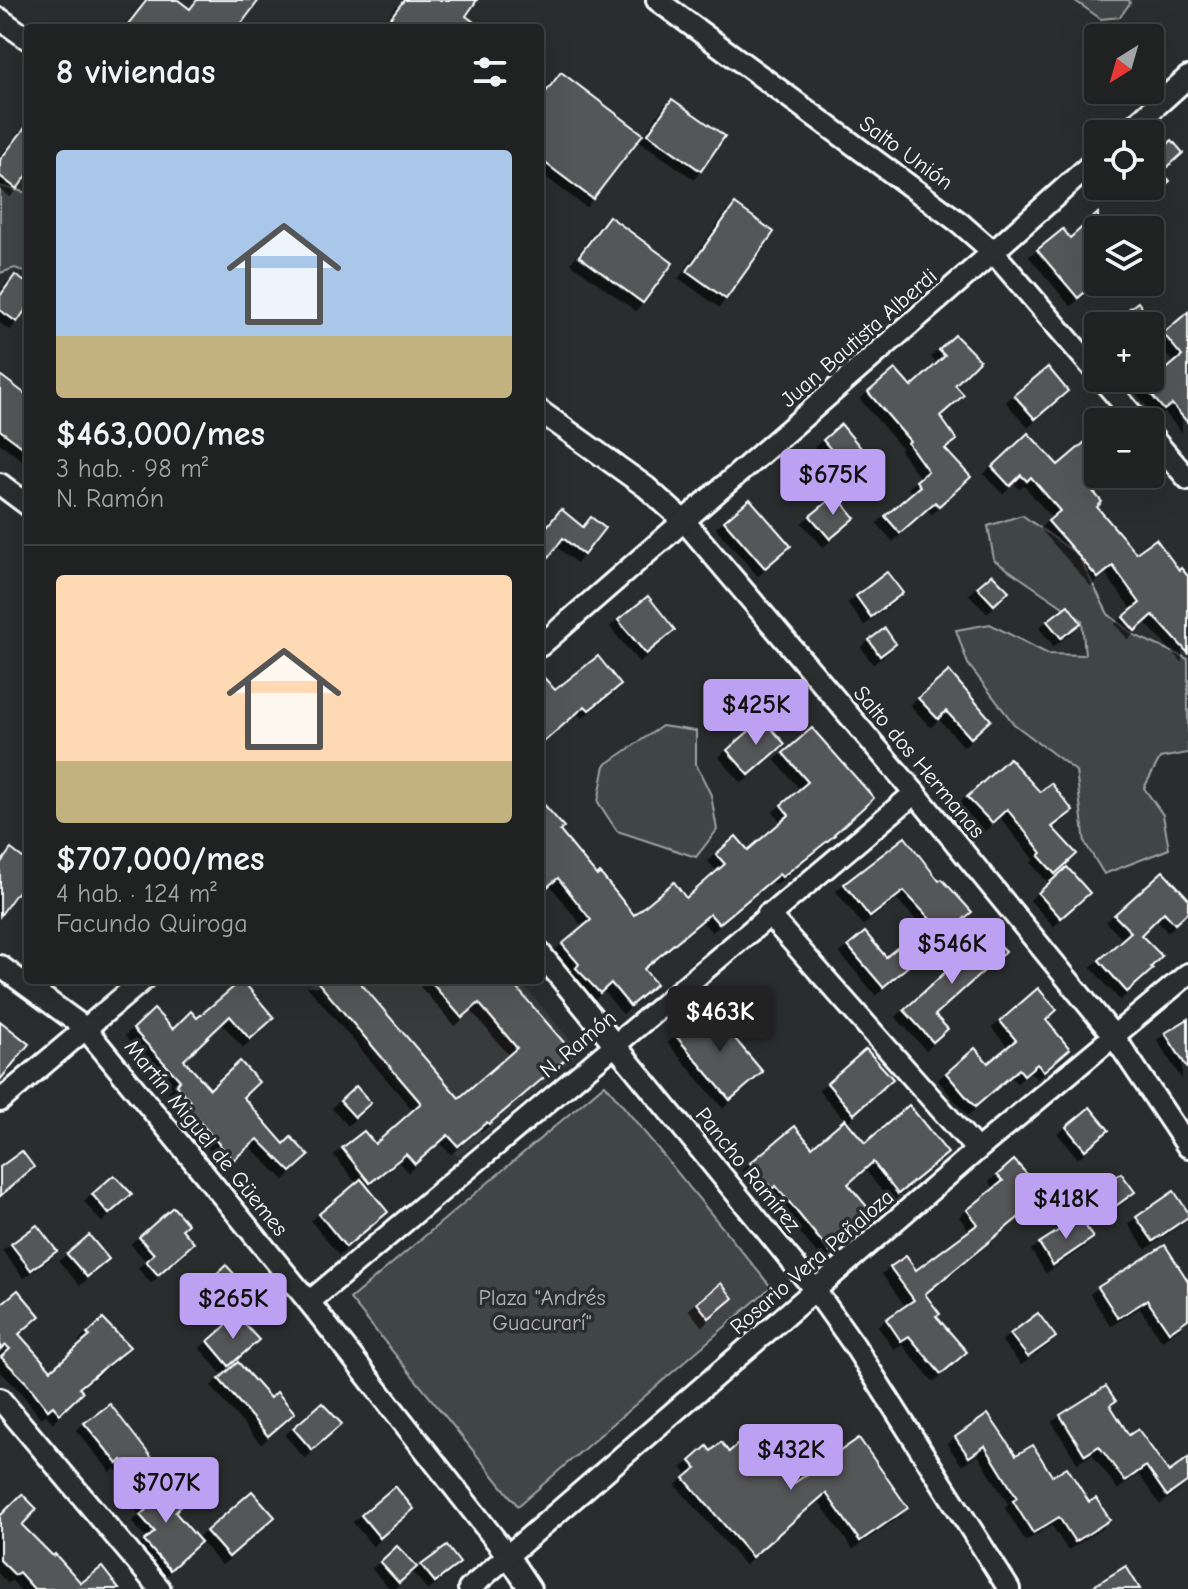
<!DOCTYPE html>
<html lang="es">
<head>
<meta charset="utf-8">
<style>
  body { margin:0; font-family:"Comic Neue",sans-serif; background:#2d2f2f; color:#f1f3f6; height:100vh; display:flex; flex-direction:column; font-size:30px; white-space:nowrap }
  * { box-sizing:border-box; margin:0 }
  p { font-size:26px; color:#a2a4a5 }
  .icon { flex:none; width:44px; height:44px; fill:none; stroke:currentColor; stroke-width:2; stroke-linecap:round; stroke-linejoin:round }
  .map { position:relative; flex:1; overflow:hidden }
  .sheet { position:absolute; left:24px; top:24px; width:520px; height:960px; display:flex; flex-direction:column; background:#202222; border-radius:8px; box-shadow:0 8px 32px #0002,0 0 0 2px #3d3f40 }
  .sheet>* { flex:none }
  .needle { width:52px; rotate:217deg }
  .tools { position:absolute; left:1084px; top:24px; display:grid; gap:16px }
  .tools a { display:grid; place-items:center; width:80px; height:80px; border-radius:8px; background:#202222; box-shadow:0 8px 32px #0002,0 0 0 2px #3d3f40; font-size:40px }
  .price { position:absolute; translate:-50% -68px; padding:0 18px; border-radius:8px; background:#bca0f2; color:#111; font-size:26px; line-height:52px; filter:drop-shadow(0 2px 4px #0008) }
  .price::after { content:''; position:absolute; left:50%; top:48px; width:24px; height:18px; margin-left:-12px; background:inherit; clip-path:polygon(0 0,100% 0,50% 100%) }
  .price.current { background:#222; color:#fff }
  ul { padding:0; list-style:none }
  li { display:grid; align-content:center; gap:16px; height:424px; padding:0 32px }
  li+li { border-top:2px solid #3d3f40 }
  li span { display:grid; place-items:center; height:248px; border-radius:8px; color:#555 }
  li>.icon { margin-inline-start:auto }
  span .icon { width:144px; height:144px; fill:#fffc; stroke-width:1 }
  li b { font-size:34px }
  h2 { display:flex; justify-content:space-between; align-items:center; height:96px; padding:0 32px; font-size:34px }
  .map>svg:first-child { display:block }
  .built { fill:#373a3b }
  .green { fill:#414445; stroke:#a0a2a2; stroke-width:2 }
  .building { fill:#555758; stroke:#fff; stroke-width:2; filter:url(#shadow) }
  .lines { fill:none; stroke-linecap:round; stroke-linejoin:round }
  .minor-casing { stroke:#fff; stroke-width:26 }
  .minor { stroke:#2a2d2e; stroke-width:20 }
  .labels { text-anchor:middle; dominant-baseline:central; stroke-width:7; stroke-linejoin:round; paint-order:stroke }
  .street-label { font-size:22px; fill:#fff; stroke:#2a2d2e }
  .park-label { font-size:22px; fill:#b3b4b5; stroke:#2a2d2e }
</style>
</head>
<body>
<div class="map">
<svg width="1188" height="1589" viewBox="0 0 1188 1589">
  <defs>
    <filter id="shadow"><feDropShadow dx="-7" dy="7" stdDeviation="0" flood-color="#0009"/></filter>
  </defs>
  <rect width="100%" height="100%" fill="#2a2d2e"/>
  <filter id="ink" filterUnits="userSpaceOnUse"><feTurbulence type="fractalNoise" baseFrequency=".0125" numOctaves="2"/><feDisplacementMap in="SourceGraphic" scale="16" xChannelSelector="R" yChannelSelector="G"/><feConvolveMatrix kernelMatrix="1 2 1 2 8 2 1 2 1" color-interpolation-filters="sRGB"/></filter>
  <g filter="url(#ink)">
    <path class="built" d="M308 980H519L581 1053 458 1157Z"/>
    <g class="green">
      <path d="M1074 0H1129L1130 3 1120 17 1101 19Z"/>
      <path d="M0 186 28 193V273L15 268 0 273Z"/>
      <path d="M1022 515 1078 555 1108 614 1134 635 1188 659V753L1160 758 1144 788 1163 815 1169 849 1104 874 1085 843 1076 771 1014 724 968 664 956 630 990 624 1048 654 1085 655 1082 620 994 560 988 526Z"/>
      <path d="M662 726 696 731V764L711 795 717 830 696 857 617 831 598 802 605 765Z"/>
      <path d="M605 1084 771 1287 518 1506 350 1299Z"/>
    </g>
    <g class="building">
      <path d="M147 0H178L190 9 197 0H259L238 28H125Z"/>
      <path d="M404 0H477L466 16 482 28H383Z"/>
      <path d="M561 72 643 134 593 199 540 159V100Z"/>
      <path d="M672 99 725 136 701 171 648 134Z"/>
      <path d="M28 124V174L17 189 0 176V160Z"/>
      <path d="M1172 140 1183 153 1162 172 1170 181 1150 198V157L1152 160Z"/>
      <path d="M735 204 774 232 726 299 687 271Z"/>
      <path d="M1098 213V281L1078 298 1037 250 1063 229 1070 238Z"/>
      <path d="M609 216 673 263 643 303 579 256Z"/>
      <path d="M15 275 28 284V306L17 322 0 310V296Z"/>
      <path d="M1138 302 1155 326H1106Z"/>
      <path d="M1188 312V423L1172 404 1164 410 1145 387 1182 356 1163 333Z"/>
      <path d="M955 335 980 360 955 385 964 395 940 416 957 440 945 449 971 477 939 506 935 502 900 533 885 516 920 486 916 481 928 471 908 443 910 441 868 392 895 369 911 387 945 356 939 350Z"/>
      <path d="M1048 367 1068 391 1035 419 1014 395Z"/>
      <path d="M0 375 28 396V451L0 430Z"/>
      <path d="M841 424 872 461 854 476 823 440Z"/>
      <path d="M1098 431V472L1086 483 1102 502 1097 507 1136 553 1156 539 1179 570 1181 568 1188 576V653L1153 615 1135 631 1123 617 1140 603 1113 566 1098 578 1048 521 1060 511 1031 477 1027 481 1021 475 1010 486 992 467 1028 433 1058 465Z"/>
      <path d="M836 495 855 518 830 539 810 516Z"/>
      <path d="M750 499 791 546 765 568 724 521Z"/>
      <path d="M561 509 583 527 591 517 605 528 584 555 563 538 540 569V535Z"/>
      <path d="M887 572 903 593 871 617 856 596Z"/>
      <path d="M992 574 1009 591 994 605 977 587Z"/>
      <path d="M648 596 675 630 646 654 618 620Z"/>
      <path d="M1068 605 1081 623 1061 638 1047 621Z"/>
      <path d="M885 628 896 644 880 656 869 640Z"/>
      <path d="M598 656 621 685 589 710 585 706 540 745V673L555 690Z"/>
      <path d="M949 671 991 720 971 738 946 711 938 719 918 698Z"/>
      <path d="M763 719 785 744 749 775 727 750Z"/>
      <path d="M812 728 874 798 834 834 835 835 782 877 779 874 719 924 710 914 644 969 656 984 630 1006 611 983 600 993 576 968 579 964 562 944 591 920 558 878 540 893V800L564 827 560 831 597 876 600 873 634 915 674 882 686 898 725 864 716 854 736 836 748 850 789 815 781 805 808 782 783 753Z"/>
      <path d="M1009 758 1040 792 1051 783 1073 811 1052 827 1077 854 1055 874 1039 856 1042 853 1007 809 992 823 967 797Z"/>
      <path d="M905 837 939 881 942 879 972 912 945 935 904 891 870 917 844 884Z"/>
      <path d="M11 849 28 862V877L0 916V864Z"/>
      <path d="M1067 867 1090 893 1061 918 1038 893Z"/>
      <path d="M1163 871 1188 898V912L1175 924 1164 912 1141 935 1162 956 1151 967 1153 969 1127 992 1099 960 1131 932 1114 915Z"/>
      <path d="M865 932 886 957 897 948 911 964 883 987 848 946Z"/>
      <path d="M988 933 1006 951 935 1015 948 1029 933 1042 904 1010Z"/>
      <path d="M242 980 274 1018 250 1039 230 1016 184 1060 210 1089 240 1061 259 1082 243 1097 284 1144 291 1137 309 1156 291 1172 258 1139 233 1160 185 1105 190 1101 176 1085 180 1080 133 1029 154 1009 173 1029 191 1011 197 1018Z"/>
      <path d="M316 980H358L459 1098 517 1048 479 1003 462 1018 429 980H510L573 1053 489 1124 487 1122 458 1146 448 1135 415 1164 406 1154 370 1183 342 1148 364 1131 375 1144 421 1103Z"/>
      <path d="M1038 988 1057 1010 1046 1020 1070 1049 1044 1071 1037 1064 1024 1075 1019 1069 975 1107 946 1073 975 1048 988 1063 1016 1040 1000 1021Z"/>
      <path d="M709 1008 763 1072 730 1100 676 1036Z"/>
      <path d="M1188 1019V1069L1165 1033Z"/>
      <path d="M0 1021 29 1044 0 1080Z"/>
      <path d="M866 1049 893 1079 854 1114 827 1083Z"/>
      <path d="M356 1086 371 1103 355 1117 340 1101Z"/>
      <path d="M909 1105 948 1153 898 1194 873 1162 848 1184 875 1216 830 1252 776 1186 772 1189 750 1163 795 1126 812 1147 845 1119 865 1143Z"/>
      <path d="M1090 1107 1109 1130 1085 1150 1066 1127Z"/>
      <path d="M22 1151 34 1167 0 1196V1167Z"/>
      <path d="M1014 1160 1046 1195 925 1294 940 1314 936 1316 967 1352 941 1374 909 1336 901 1341 886 1319 914 1300 890 1267 906 1256 916 1270 978 1224 967 1210 1003 1181 997 1175Z"/>
      <path d="M1121 1173 1135 1192 1092 1223 1078 1203Z"/>
      <path d="M114 1175 132 1194 109 1214 92 1194Z"/>
      <path d="M361 1179 388 1212 346 1247 319 1214Z"/>
      <path d="M1174 1191 1188 1212V1217L1153 1241 1136 1217Z"/>
      <path d="M173 1207 188 1224 182 1229 194 1243 158 1275 146 1261 154 1254 139 1237Z"/>
      <path d="M1080 1217 1093 1238 1053 1265 1039 1243Z"/>
      <path d="M37 1225 57 1251 31 1270 11 1244Z"/>
      <path d="M89 1235 109 1259 87 1277 67 1254Z"/>
      <path d="M1165 1245 1188 1281V1319L1169 1332 1147 1300 1118 1318 1098 1287Z"/>
      <path d="M226 1265 248 1289 218 1315 197 1292Z"/>
      <path d="M721 1283 733 1298 709 1318 697 1303Z"/>
      <path d="M18 1290 40 1316 19 1334 51 1370 90 1336 87 1334 103 1319 130 1347 79 1388 83 1392 60 1414 53 1406 48 1410 26 1382 1 1357 10 1349 6 1345 0 1350V1305Z"/>
      <path d="M1038 1313 1056 1337 1028 1357 1010 1334Z"/>
      <path d="M237 1316 259 1340 229 1366 208 1341Z"/>
      <path d="M238 1362 270 1398 277 1392 295 1413 268 1436 219 1379Z"/>
      <path d="M1106 1386 1116 1401 1110 1405 1129 1435 1138 1429 1169 1472 1188 1458V1481L1167 1496 1146 1466 1125 1481 1099 1446 1085 1455 1060 1415Z"/>
      <path d="M322 1403 342 1424 312 1450 293 1428Z"/>
      <path d="M110 1404 159 1467 141 1483 122 1460 118 1464 84 1423Z"/>
      <path d="M988 1414 1016 1455 1033 1445 1052 1476 1067 1467 1089 1502 1096 1498 1110 1520 1075 1542 1059 1517 1033 1533 1013 1501 1017 1498 985 1446 969 1457 955 1437Z"/>
      <path d="M859 1438 908 1508 860 1541 826 1493 752 1557 684 1478 696 1468 690 1461 707 1446 711 1451 721 1442 729 1452 739 1443 743 1448 751 1441 790 1486Z"/>
      <path d="M155 1477 181 1505 175 1512 201 1542 170 1570 144 1541 155 1532 140 1515 148 1508 136 1494Z"/>
      <path d="M395 1486 414 1509 380 1538 361 1515Z"/>
      <path d="M252 1491 275 1517 229 1557 206 1531Z"/>
      <path d="M22 1494 37 1509 22 1525 53 1556 55 1554 81 1583 102 1567 119 1589H34L19 1572 15 1575 0 1560V1516Z"/>
      <path d="M397 1546 417 1567 399 1583 380 1562Z"/>
      <path d="M447 1546 460 1563 435 1582 421 1565Z"/>
      <path d="M1126 1566 1140 1589H1089Z"/>
    </g>
    <g class="lines">
      <g class="minor-casing">
        <g id="minor">
          <path d="M657 0 960 223 993 252 1098 374"/>
          <path d="M0 19 28 39"/>
          <path d="M1125 134 1188 77"/>
          <path d="M1101 378 1139 422"/>
          <path d="M540 411 646 487 685 522 915 793 1113 1035 1188 1147"/>
          <path d="M1150 435 1188 479"/>
          <path d="M0 484 28 505"/>
          <path d="M540 646 993 252 1098 158"/>
          <path d="M768 914 977 1150"/>
          <path d="M540 953 815 1290 854 1345 1009 1589"/>
          <path d="M0 966 85 1028 309 1302 508 1556 530 1589"/>
          <path d="M0 1101 143 980"/>
          <path d="M309 1302 915 793"/>
          <path d="M0 1399 160 1589"/>
          <path d="M469 1589 977 1150 1188 974"/>
        </g>
      </g>
      <use href="#minor" class="minor"/>
    </g>
  </g>
  <g class="labels">
    <g class="street-label">
      <text transform="translate(906 153) rotate(36)">Salto Unión</text>
      <text transform="translate(859 338) rotate(-41)">Juan Bautista Alberdi</text>
      <text transform="translate(919 762) rotate(50)">Salto dos Hermanas</text>
      <text transform="translate(578 1044) rotate(-40)">N. Ramón</text>
      <text transform="translate(206 1138) rotate(51)">Martín Miguel de Güemes</text>
      <text transform="translate(748 1170) rotate(51)">Pancho Ramírez</text>
      <text transform="translate(812 1262) rotate(-41)">Rosario Vera Peñaloza</text>
    </g>
    <g class="park-label">
      <text x="542" y="1298">Plaza "Andrés<tspan x="542" dy="25">Guacurarí"</tspan></text>
    </g>
  </g>
</svg>
<div class="tools">
<a><svg class="needle" viewBox="-14 -14 28 28"><path d="M0-13l5 13h-10z" fill="#e53935"/><path d="M0 13l5-13h-10z" fill="#a2a4a5"/></svg></a>
<a><svg class="icon" aria-label="locate" viewBox="0 0 24 24"><circle cx="12" cy="12" r="6"/><path d="M12 2v4M12 18v4M2 12h4M18 12h4"/></svg></a>
<a><svg class="icon" aria-label="layers" viewBox="0 0 24 24"><path d="M12 4l9 5-9 5-9-5zM3 14l9 5 9-5"/></svg></a>
<a>+</a>
<a>−</a>
</div>
<b class="price" style="left:833px;top:517px">$675K</b>
<b class="price" style="left:756px;top:747px">$425K</b>
<b class="price" style="left:952px;top:986px">$546K</b>
<b class="price current" style="left:720px;top:1054px">$463K</b>
<b class="price" style="left:1066px;top:1241px">$418K</b>
<b class="price" style="left:233px;top:1341px">$265K</b>
<b class="price" style="left:791px;top:1492px">$432K</b>
<b class="price" style="left:166px;top:1525px">$707K</b>
<section class="sheet">
<h2>8 viviendas<svg class="icon" aria-label="filters" viewBox="0 0 24 24"><path d="M4 7h16M4 17h16"/><circle cx="9" cy="7" r="2"/><circle cx="15" cy="17" r="2"/></svg></h2>
<ul>
<li><span style="background:linear-gradient(#a9c7e8 75%,#c2b280 0)"><svg class="icon" aria-label="home" viewBox="0 0 24 24"><path d="M3 11l9-7 9 7M6 9v11h12V9"/></svg></span><div><b>$463,000/mes</b><p>3 hab. · 98 m²</p><p>N. Ramón</p></div></li>
<li><span style="background:linear-gradient(#ffd9b3 75%,#c2b280 0)"><svg class="icon" aria-label="home" viewBox="0 0 24 24"><path d="M3 11l9-7 9 7M6 9v11h12V9"/></svg></span><div><b>$707,000/mes</b><p>4 hab. · 124 m²</p><p>Facundo Quiroga</p></div></li>
</ul>
</section>
</div>
</body>
</html>
